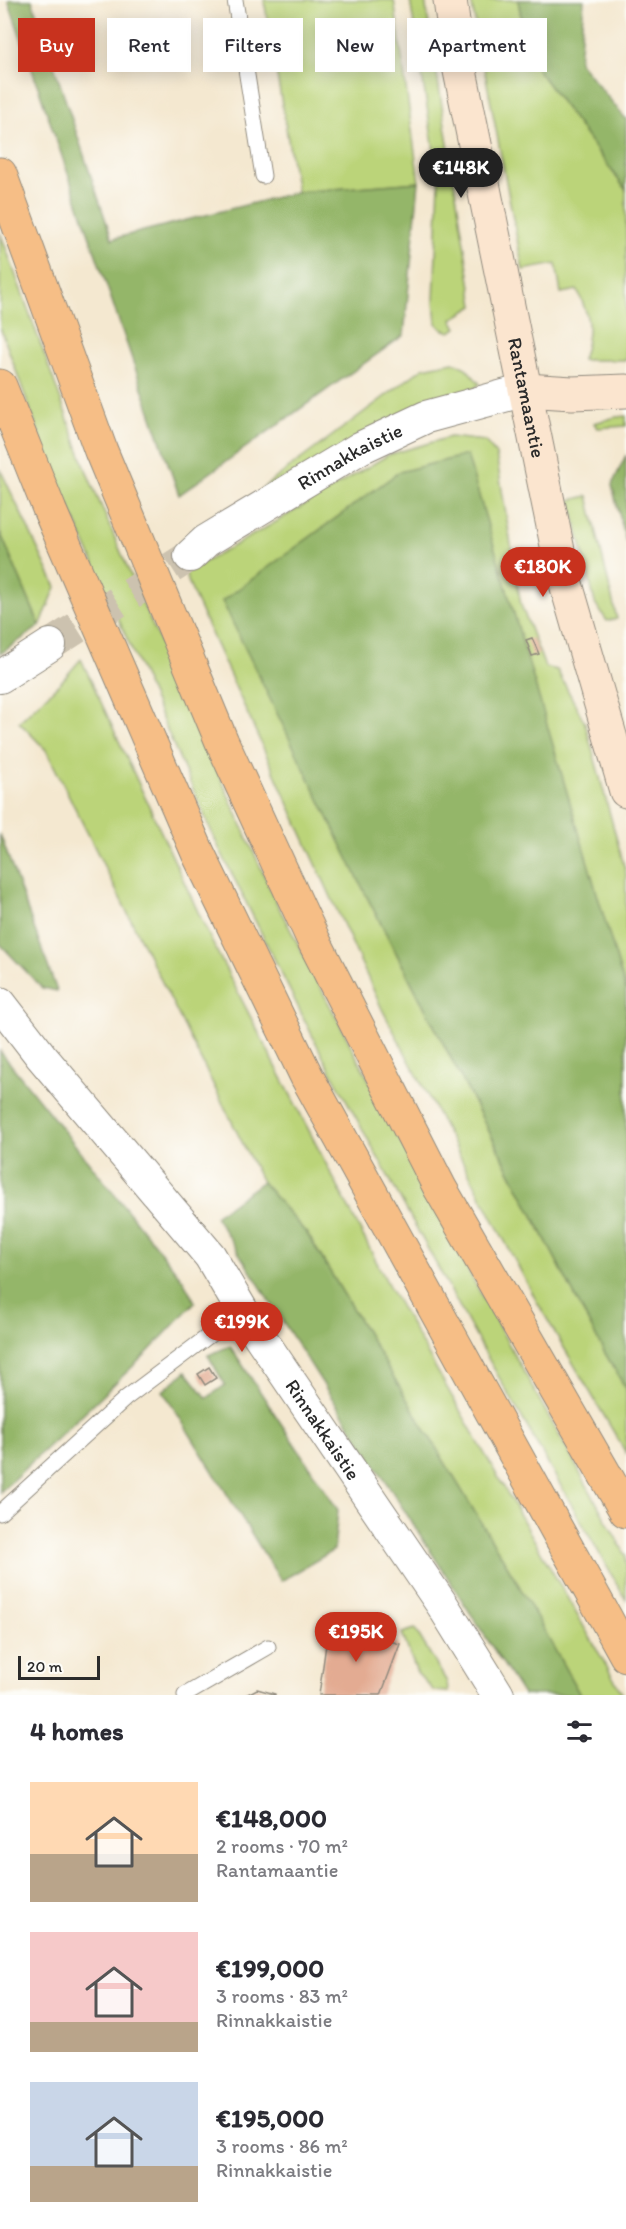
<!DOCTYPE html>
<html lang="en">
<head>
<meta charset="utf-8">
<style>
  body { margin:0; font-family:Itim,sans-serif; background:#f7f7f7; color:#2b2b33; height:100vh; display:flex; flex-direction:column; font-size:22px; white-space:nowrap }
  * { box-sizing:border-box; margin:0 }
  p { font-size:20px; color:#7c7c81 }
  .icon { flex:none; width:33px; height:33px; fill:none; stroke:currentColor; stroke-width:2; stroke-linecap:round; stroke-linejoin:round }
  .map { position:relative; height:1695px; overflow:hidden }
  .details { display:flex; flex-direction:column; background:#fff; flex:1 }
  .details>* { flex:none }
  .guide { position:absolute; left:18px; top:18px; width:591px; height:54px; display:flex; gap:12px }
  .scale { position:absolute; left:18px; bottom:15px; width:82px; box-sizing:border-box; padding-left:6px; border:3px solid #2b2b2b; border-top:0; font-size:16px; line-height:21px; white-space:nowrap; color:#2b2b2b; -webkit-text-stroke:4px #fdfcf7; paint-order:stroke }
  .price { position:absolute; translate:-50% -51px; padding:0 14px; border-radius:21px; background:#c8321e; color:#fff; font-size:20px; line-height:39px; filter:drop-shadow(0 2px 3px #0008) }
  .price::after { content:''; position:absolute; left:50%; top:36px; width:18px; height:14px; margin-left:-9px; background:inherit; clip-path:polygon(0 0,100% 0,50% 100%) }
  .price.selected { background:#222; color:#fff }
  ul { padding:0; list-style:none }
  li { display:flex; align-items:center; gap:18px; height:150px; padding:0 30px }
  li span { display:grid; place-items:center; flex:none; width:168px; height:120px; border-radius:0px; color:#555 }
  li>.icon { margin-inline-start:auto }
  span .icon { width:72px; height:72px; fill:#fffc; stroke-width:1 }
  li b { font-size:26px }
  h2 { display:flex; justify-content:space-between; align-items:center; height:72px; padding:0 30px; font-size:26px }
  .tag { padding:0 21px; border-radius:0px; background:#fff; box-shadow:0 3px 15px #0003; font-size:21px; line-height:54px }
  .tag.selected { background:#c8321e; color:#fff }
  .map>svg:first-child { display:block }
  .green { fill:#bbd479; stroke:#738052; stroke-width:1.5 }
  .forest { fill:#94b669; stroke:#60704a; stroke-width:1.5 }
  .building { fill:#e3ab92 }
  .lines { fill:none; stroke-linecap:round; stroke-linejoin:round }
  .minor-tunnel { stroke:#ccc2af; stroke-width:32; stroke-dasharray:32 16; stroke-linecap:butt }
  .service-casing { stroke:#908a7e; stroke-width:17 }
  .minor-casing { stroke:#908a7e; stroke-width:34 }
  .secondary-casing { stroke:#908a7e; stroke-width:35 }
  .motorway-casing { stroke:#908a7e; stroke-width:35 }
  .service { stroke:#fff; stroke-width:15 }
  .minor { stroke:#fff; stroke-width:32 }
  .secondary { stroke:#fbe5cf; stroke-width:33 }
  .motorway { stroke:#f6be86; stroke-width:33 }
  .labels { text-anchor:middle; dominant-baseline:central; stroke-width:6; stroke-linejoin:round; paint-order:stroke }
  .street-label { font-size:20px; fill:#2b2b2b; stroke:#fdfcf7 }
</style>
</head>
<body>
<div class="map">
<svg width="626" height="1695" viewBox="0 0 626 1695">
  <rect width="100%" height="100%" fill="#fdfcf7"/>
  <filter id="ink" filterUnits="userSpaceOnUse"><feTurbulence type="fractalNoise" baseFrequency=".0167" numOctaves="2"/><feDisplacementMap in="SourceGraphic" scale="12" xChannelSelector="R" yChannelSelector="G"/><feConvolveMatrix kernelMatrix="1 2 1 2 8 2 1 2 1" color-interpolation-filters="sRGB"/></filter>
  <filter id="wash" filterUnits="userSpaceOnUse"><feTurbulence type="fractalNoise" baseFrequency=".008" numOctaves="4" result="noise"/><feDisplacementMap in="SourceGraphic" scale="24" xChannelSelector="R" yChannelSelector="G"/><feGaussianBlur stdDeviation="1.35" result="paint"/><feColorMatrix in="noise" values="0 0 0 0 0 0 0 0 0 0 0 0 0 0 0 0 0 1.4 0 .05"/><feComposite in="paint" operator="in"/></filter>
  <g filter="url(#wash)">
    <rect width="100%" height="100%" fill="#f4e8d0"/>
    <g class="green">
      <path d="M264 0H394L419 182 297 192Z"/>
      <path d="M410 0H425L474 306 452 319 457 328 450 332 442 329 436 323 434 301 439 182Z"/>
      <path d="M471 0H518L529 58 626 190V360H582C591 331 591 318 577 290L561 293 556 264 523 270Z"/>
      <path d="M0 232 88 475 143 604 276 902 472 1278 626 1556V1600L481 1346 324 1059 217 844 49 461 0 327Z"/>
      <path d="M453 362 466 368 480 384 467 393 261 489 423 368Z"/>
      <path d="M626 416V426L597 428 594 423 616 417Z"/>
      <path d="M450 437 485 441 496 454 521 605 545 667 557 670 585 723 626 873V991L560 774 366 895 602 1348 626 1389V1453L537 1302 382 1009 194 596 185 573 274 523 388 455Z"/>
      <path d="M0 469 56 587 40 626 0 532Z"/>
      <path d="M588 496 617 619 607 621 595 603 570 500Z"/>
      <path d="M81 659 212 942 391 1290 623 1695H580L511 1573 308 1235 262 1182 46 750 19 722 61 682Z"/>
      <path d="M415 1629 447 1682 448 1692 434 1691 417 1673 402 1633Z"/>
    </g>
    <g class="forest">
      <path d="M8 0H32L112 239 297 192 419 182 404 335 179 495Z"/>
      <path d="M518 0H584L579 62 626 119V190L529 58Z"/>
      <path d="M467 455 626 991V1389L602 1348 366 895 222 601 399 472Z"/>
      <path d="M626 455V542L612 485Z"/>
      <path d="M0 532 40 626 0 654Z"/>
      <path d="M0 834 57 991 42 988 0 944Z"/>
      <path d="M0 1051 183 1280 195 1302 148 1352 0 1492Z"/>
      <path d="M262 1182 308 1235 517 1582 580 1695H523L215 1216Z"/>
      <path d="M230 1346 338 1510 334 1550 281 1581 163 1391 186 1371 207 1398 225 1385 208 1355Z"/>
    </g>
    <g id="blocks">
      <g class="building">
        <path d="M532 638 539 654 532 656 526 640Z"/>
        <path d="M209 1367 216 1378 205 1385 198 1374Z"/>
        <path d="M329 1623 400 1644 381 1695H319Z"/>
        <path d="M257 1689 275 1694V1695H246Z"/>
      </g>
    </g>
  </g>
  <g filter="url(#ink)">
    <use href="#blocks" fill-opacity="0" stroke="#908a7e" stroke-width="1.5"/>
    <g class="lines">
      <path class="minor-tunnel" d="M50 645 190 556"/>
      <g class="service-casing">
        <g id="service">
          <path d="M235 0 263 176"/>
          <path d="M0 1513 126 1398 227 1322 243 1312"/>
          <path d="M185 1695 268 1647"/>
        </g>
      </g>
      <g class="minor-casing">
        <g id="minor">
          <path id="s1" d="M190 556 206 541 360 448 426 417 526 390"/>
          <path d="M0 677 50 645"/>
          <path id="s2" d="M0 1003 41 1056 210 1256 243 1312 443 1606 498 1695"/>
        </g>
      </g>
      <g class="secondary-casing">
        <g id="secondary">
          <path id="s3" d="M450 0 459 66 562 570 626 791"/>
          <path d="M526 390 572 393 626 391"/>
        </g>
      </g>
      <g class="motorway-casing">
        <g id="motorway">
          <path d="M0 174 101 451 222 742 314 941 440 1188 626 1511"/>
          <path d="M0 386 50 511 198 853 307 1077 626 1655"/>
        </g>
      </g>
      <use href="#service" class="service"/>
      <use href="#minor" class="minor"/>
      <use href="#secondary" class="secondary"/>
      <use href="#motorway" class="motorway"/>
    </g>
  </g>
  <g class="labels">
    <g class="street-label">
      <text stroke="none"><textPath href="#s3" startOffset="405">Rantamaantie</textPath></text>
      <text stroke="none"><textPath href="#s1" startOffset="189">Rinnakkaistie</textPath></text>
      <text stroke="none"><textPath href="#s2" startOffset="536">Rinnakkaistie</textPath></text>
    </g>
  </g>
</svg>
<div class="scale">20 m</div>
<b class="price selected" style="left:461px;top:199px">€148K</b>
<b class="price" style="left:543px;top:598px">€180K</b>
<b class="price" style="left:242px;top:1353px">€199K</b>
<b class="price" style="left:356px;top:1663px">€195K</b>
<div class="guide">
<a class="tag selected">Buy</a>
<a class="tag">Rent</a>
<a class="tag">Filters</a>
<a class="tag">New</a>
<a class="tag">Apartment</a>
</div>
</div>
<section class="details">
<h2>4 homes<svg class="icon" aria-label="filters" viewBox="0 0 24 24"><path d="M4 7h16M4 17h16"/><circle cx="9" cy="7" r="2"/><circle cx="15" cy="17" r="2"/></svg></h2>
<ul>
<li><span style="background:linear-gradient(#ffd9b3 60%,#b9a48a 0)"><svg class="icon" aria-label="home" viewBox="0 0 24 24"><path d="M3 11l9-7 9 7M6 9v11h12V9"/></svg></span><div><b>€148,000</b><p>2 rooms · 70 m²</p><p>Rantamaantie</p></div></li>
<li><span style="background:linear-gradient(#f6c9c9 75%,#b9a48a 0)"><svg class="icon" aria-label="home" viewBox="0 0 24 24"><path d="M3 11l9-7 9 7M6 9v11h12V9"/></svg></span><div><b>€199,000</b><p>3 rooms · 83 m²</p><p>Rinnakkaistie</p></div></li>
<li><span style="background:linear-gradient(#c9d6e8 70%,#b9a48a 0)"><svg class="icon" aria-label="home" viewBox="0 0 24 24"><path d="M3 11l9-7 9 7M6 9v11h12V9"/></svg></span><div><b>€195,000</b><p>3 rooms · 86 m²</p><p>Rinnakkaistie</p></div></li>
</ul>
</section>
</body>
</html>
